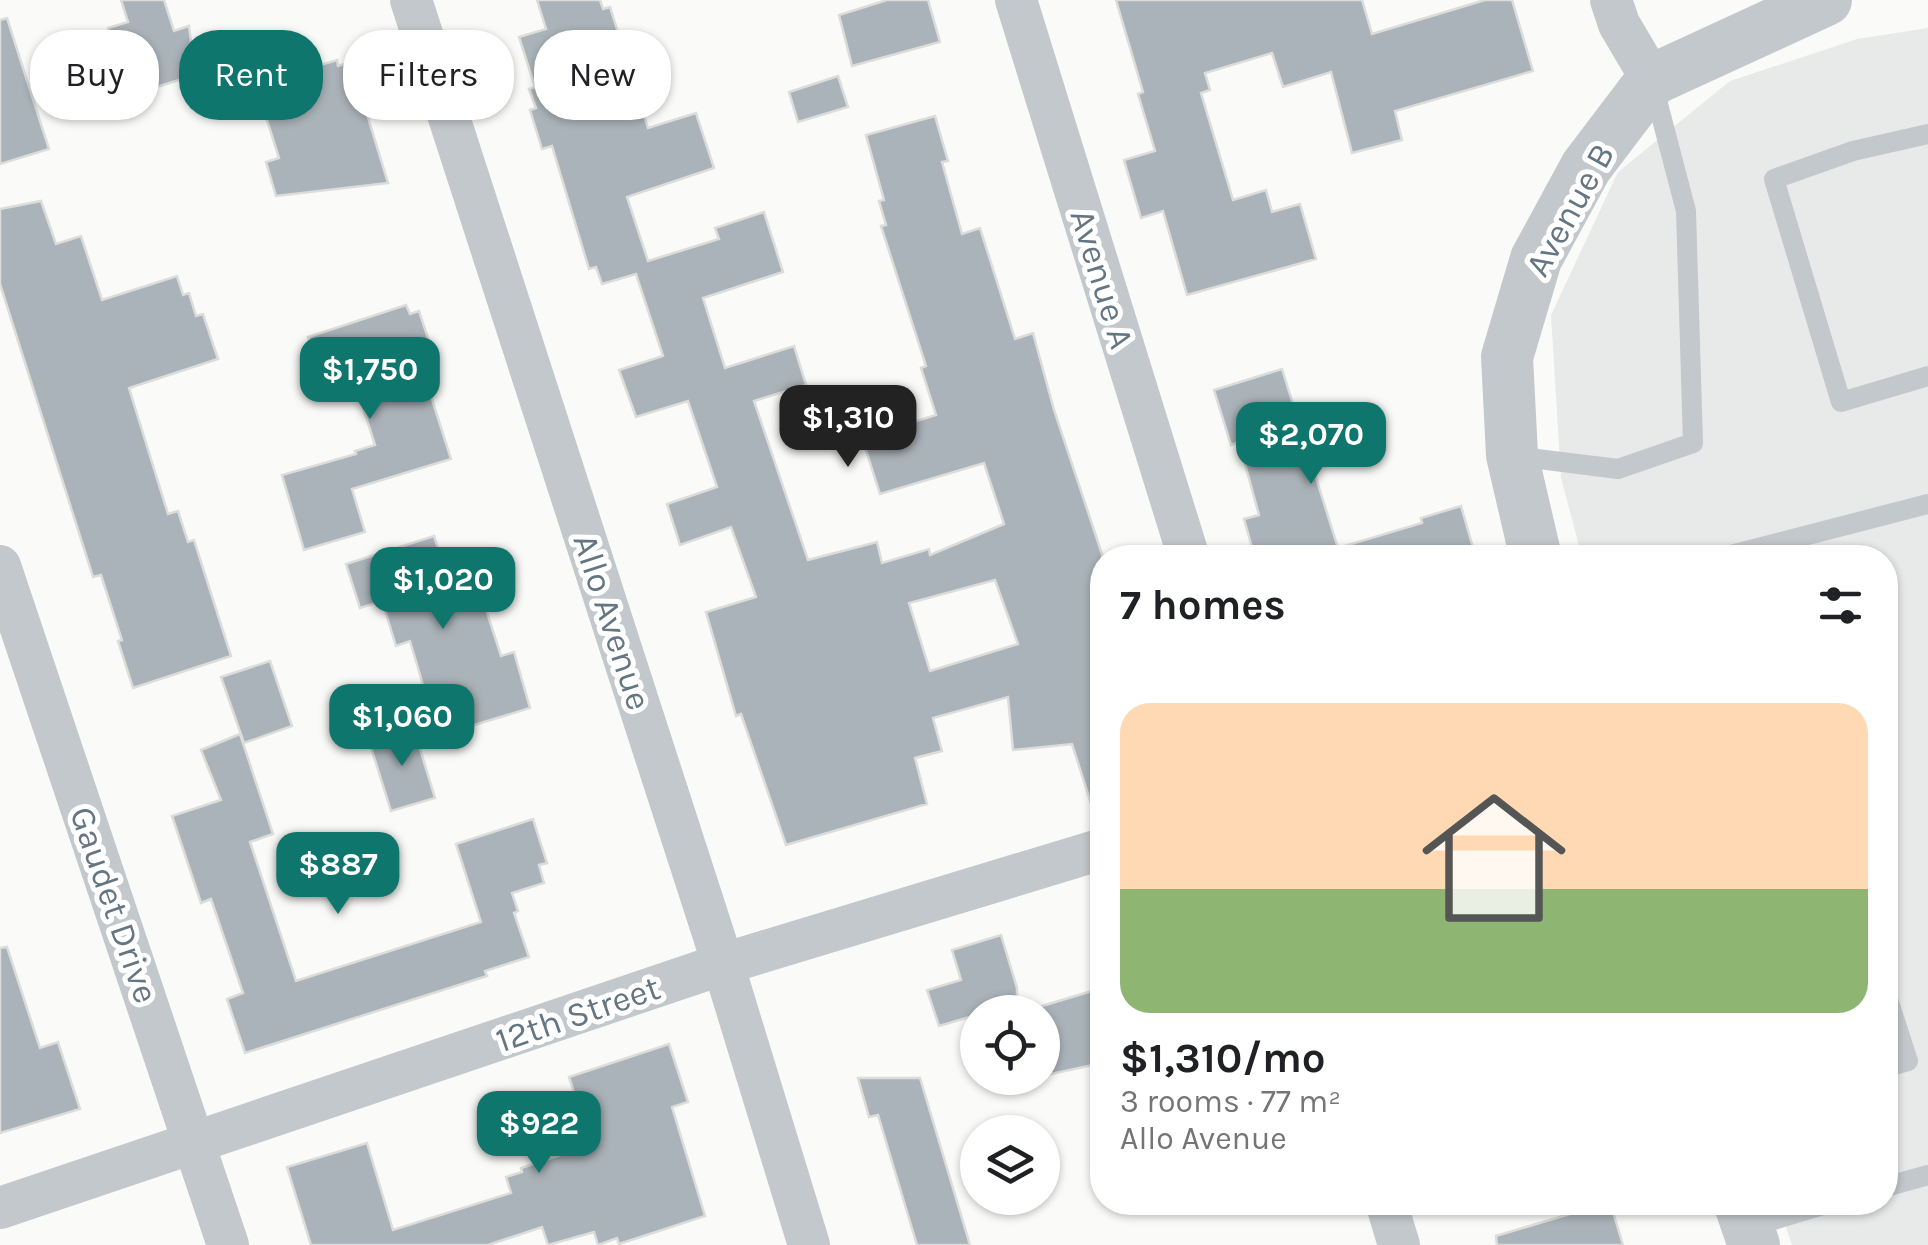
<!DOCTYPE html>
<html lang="en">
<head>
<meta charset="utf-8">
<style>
  body { margin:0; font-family:Karla,sans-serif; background:#f6f6f6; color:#202124; height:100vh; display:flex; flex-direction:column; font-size:38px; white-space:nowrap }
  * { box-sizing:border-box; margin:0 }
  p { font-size:32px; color:#757577 }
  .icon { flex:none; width:55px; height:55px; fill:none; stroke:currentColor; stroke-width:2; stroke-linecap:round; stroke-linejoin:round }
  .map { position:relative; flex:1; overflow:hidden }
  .panel { position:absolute; left:1090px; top:545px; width:808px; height:670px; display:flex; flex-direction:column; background:#fff; border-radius:40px; box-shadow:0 2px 8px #0004 }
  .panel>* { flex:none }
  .banner { position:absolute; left:30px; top:30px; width:910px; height:90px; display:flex; gap:20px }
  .buttons { position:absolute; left:960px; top:995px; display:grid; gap:20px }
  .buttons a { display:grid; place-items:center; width:100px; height:100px; border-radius:50%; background:#fff; box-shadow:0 2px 8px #0004; font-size:50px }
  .price { position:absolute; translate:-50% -85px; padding:0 22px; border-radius:20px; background:#0f766e; color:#fff; font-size:32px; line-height:65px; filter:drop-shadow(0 2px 5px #0008) }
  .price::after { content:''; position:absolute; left:50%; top:60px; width:30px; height:22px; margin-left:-15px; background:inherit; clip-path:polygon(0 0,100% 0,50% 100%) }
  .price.selected { background:#222; color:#fff }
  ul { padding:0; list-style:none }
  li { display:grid; align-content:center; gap:20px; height:530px; padding:0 30px }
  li+li { border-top:2px solid #e0e0e0 }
  li span { display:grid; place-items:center; height:310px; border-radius:30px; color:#555 }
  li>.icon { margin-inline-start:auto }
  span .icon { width:180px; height:180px; fill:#fffc; stroke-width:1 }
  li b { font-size:42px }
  h2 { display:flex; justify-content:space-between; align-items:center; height:120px; padding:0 30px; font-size:42px }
  .chip { padding:0 35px; border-radius:40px; background:#fff; box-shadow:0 2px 8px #0004; font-size:35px; line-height:90px }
  .chip.selected { background:#0f766e; color:#fff }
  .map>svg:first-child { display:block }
  .built { fill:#e8e9e9 }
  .building { fill:#aab3b9; stroke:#dcdcda; stroke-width:2.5; fill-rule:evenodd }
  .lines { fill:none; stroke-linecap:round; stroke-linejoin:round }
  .service { stroke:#c3c8cc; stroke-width:20 }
  .minor { stroke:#c3c8cc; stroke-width:42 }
  .tertiary { stroke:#c3c8cc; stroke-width:52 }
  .labels { text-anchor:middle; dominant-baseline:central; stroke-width:10; stroke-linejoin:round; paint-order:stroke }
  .street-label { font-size:35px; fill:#657683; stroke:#fff }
</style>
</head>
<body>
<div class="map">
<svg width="1928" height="1245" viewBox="0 0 1928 1245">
  <rect width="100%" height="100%" fill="#fafaf8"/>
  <path class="built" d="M1928 28V1245H1792L1778 1203 1885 1202V558L1582 557 1561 478 1551 315 1618 172 1730 81 1857 39Z"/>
  <g class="building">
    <path d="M121 0H164L174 31 189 26 195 75 128 96 108 28 128 22Z"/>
    <path d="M537 0H600L603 9 610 7 648 128 696 113 714 168 627 197 648 261 719 239 715 228 764 212 783 272 703 298 725 368 794 346 806 385 754 401 808 560 877 542 882 563 929 549 930 555 1004 524 984 463 880 494 862 438 936 415 921 368 926 366 881 226 886 225 879 201 884 200 866 135 935 116 948 161 942 162 962 234 980 228 1015 339 1033 333 1054 410 1102 554V815L1095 816 1072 744 1013 750 1008 697 933 718 942 751 915 758 927 804 786 845 741 714 736 716 706 612 756 597 731 527 680 545 667 504 717 487 688 401 636 417 619 370 663 356 636 274 602 284 596 267 589 269 552 146 542 149 530 110 536 108 529 89 535 87 519 37 546 29ZM995 580 1018 644 930 671 909 603Z"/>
    <path d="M887 0H928L940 42 852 66 839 15Z"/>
    <path d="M1116 0H1362L1372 34 1485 0H1512L1533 71 1395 111 1402 140 1352 153 1331 72 1283 87 1272 53 1205 73 1210 90 1201 93 1233 200 1266 190 1272 212 1300 204 1316 259 1187 295 1163 211 1141 218 1124 160 1155 151 1138 94 1143 92Z"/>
    <path d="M7 18 49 149 0 164V20Z"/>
    <path d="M307 44 314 67 337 60 338 66 351 62 388 183 276 196 266 162 279 158 249 63Z"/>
    <path d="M838 76 848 107 798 122 789 92Z"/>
    <path d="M41 201 56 244 81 236 102 300 177 276 183 295 189 293 196 316 203 314 218 359 129 388 168 514 178 511 188 542 194 540 231 656 133 688 118 641 122 640 101 575 93 577 0 284V209Z"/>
    <path d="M406 305 410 314 419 311 430 344 416 349 451 459 352 489 365 532 304 550 282 475 356 454 355 451 375 445 351 370 323 380 308 337Z"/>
    <path d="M1282 369 1338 548 1422 523 1421 518 1461 506 1476 558H1255L1244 519 1259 515 1239 442 1231 445 1214 390Z"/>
    <path d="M434 536 441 558 467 550 501 656 514 652 530 708 438 736 410 641 396 646 382 601 360 608 346 564Z"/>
    <path d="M270 661 292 726 244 743 221 677Z"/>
    <path d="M413 726 435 798 391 811 369 741Z"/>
    <path d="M240 734 273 834 250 842 296 981 481 922 456 844 533 819 547 863 539 865 544 883 512 893 518 911 514 913 529 957 485 971 487 976 245 1053 227 999 243 993 211 899 201 903 172 816 221 800 201 750Z"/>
    <path d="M1001 935 1017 988V1003L939 1026 927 990 961 980 952 950Z"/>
    <path d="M7 947 40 1048 58 1042 80 1109 0 1133V948Z"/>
    <path d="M1102 988V1063L1042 1076V1006Z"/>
    <path d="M669 1044 688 1102 672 1107 705 1216 619 1244 617 1238 598 1245 594 1232 548 1245 542 1227 488 1245H311L287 1167 367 1143 393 1230 511 1193 506 1177 522 1172 521 1168 591 1145 569 1077Z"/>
    <path d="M858 1078H920L970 1245H917L878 1115 869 1117Z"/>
    <path d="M1610 1202 1623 1245H1497L1496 1236Z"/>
  </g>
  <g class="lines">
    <g class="service">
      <path d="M1928 134 1853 151 1774 179 1841 402 1928 376"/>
      <path d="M1514 456 1618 469 1693 443 1686 211 1653 85"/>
      <path d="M1719 558 1928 504"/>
      <path d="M1885 990 1908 1061 1885 1068"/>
      <path d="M1885 1187 1928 1175"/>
      <path d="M1750 1227 1833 1202"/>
    </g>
    <g class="minor">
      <path d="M411 0 723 964 809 1245"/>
      <path d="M1016 0 1189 558"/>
      <path d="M1611 0 1619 24 1652 80"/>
      <path d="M0 566 228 1245"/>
      <path d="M1386 1202 1399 1245"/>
      <path d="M0 1208 723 964 1102 849"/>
    </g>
    <g class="tertiary">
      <path d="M1536 558 1512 455 1507 357 1536 259 1586 167 1652 80 1826 0"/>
      <path d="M1739 1202 1754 1245"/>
    </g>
  </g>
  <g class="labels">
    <g class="street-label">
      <text transform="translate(1570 210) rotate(-61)">Avenue B</text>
      <text transform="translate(1102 279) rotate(73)">Avenue A</text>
      <text transform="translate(612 622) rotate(72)">Allo Avenue</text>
      <text transform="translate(114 905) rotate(71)">Gaudet Drive</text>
      <text transform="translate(578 1014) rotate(-19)">12th Street</text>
    </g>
  </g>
</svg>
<div class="buttons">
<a><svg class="icon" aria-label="locate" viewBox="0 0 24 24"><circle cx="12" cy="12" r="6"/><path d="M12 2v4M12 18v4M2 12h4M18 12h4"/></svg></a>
<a><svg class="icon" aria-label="layers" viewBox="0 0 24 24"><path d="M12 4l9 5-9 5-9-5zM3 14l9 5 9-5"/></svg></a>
</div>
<b class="price" style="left:370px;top:422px">$1,750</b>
<b class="price selected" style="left:848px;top:470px">$1,310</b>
<b class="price" style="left:1311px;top:487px">$2,070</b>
<b class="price" style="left:443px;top:632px">$1,020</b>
<b class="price" style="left:402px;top:769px">$1,060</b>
<b class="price" style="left:338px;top:917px">$887</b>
<b class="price" style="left:539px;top:1176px">$922</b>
<div class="banner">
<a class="chip">Buy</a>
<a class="chip selected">Rent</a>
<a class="chip">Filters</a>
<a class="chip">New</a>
</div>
<section class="panel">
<h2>7 homes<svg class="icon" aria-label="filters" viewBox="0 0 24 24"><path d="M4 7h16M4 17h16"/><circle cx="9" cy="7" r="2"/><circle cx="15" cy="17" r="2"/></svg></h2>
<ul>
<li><span style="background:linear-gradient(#ffd9b3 60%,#8fb573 0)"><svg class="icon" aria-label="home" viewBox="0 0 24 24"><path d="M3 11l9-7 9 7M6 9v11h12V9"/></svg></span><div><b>$1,310/mo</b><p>3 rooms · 77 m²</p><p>Allo Avenue</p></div></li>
</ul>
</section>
</div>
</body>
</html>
